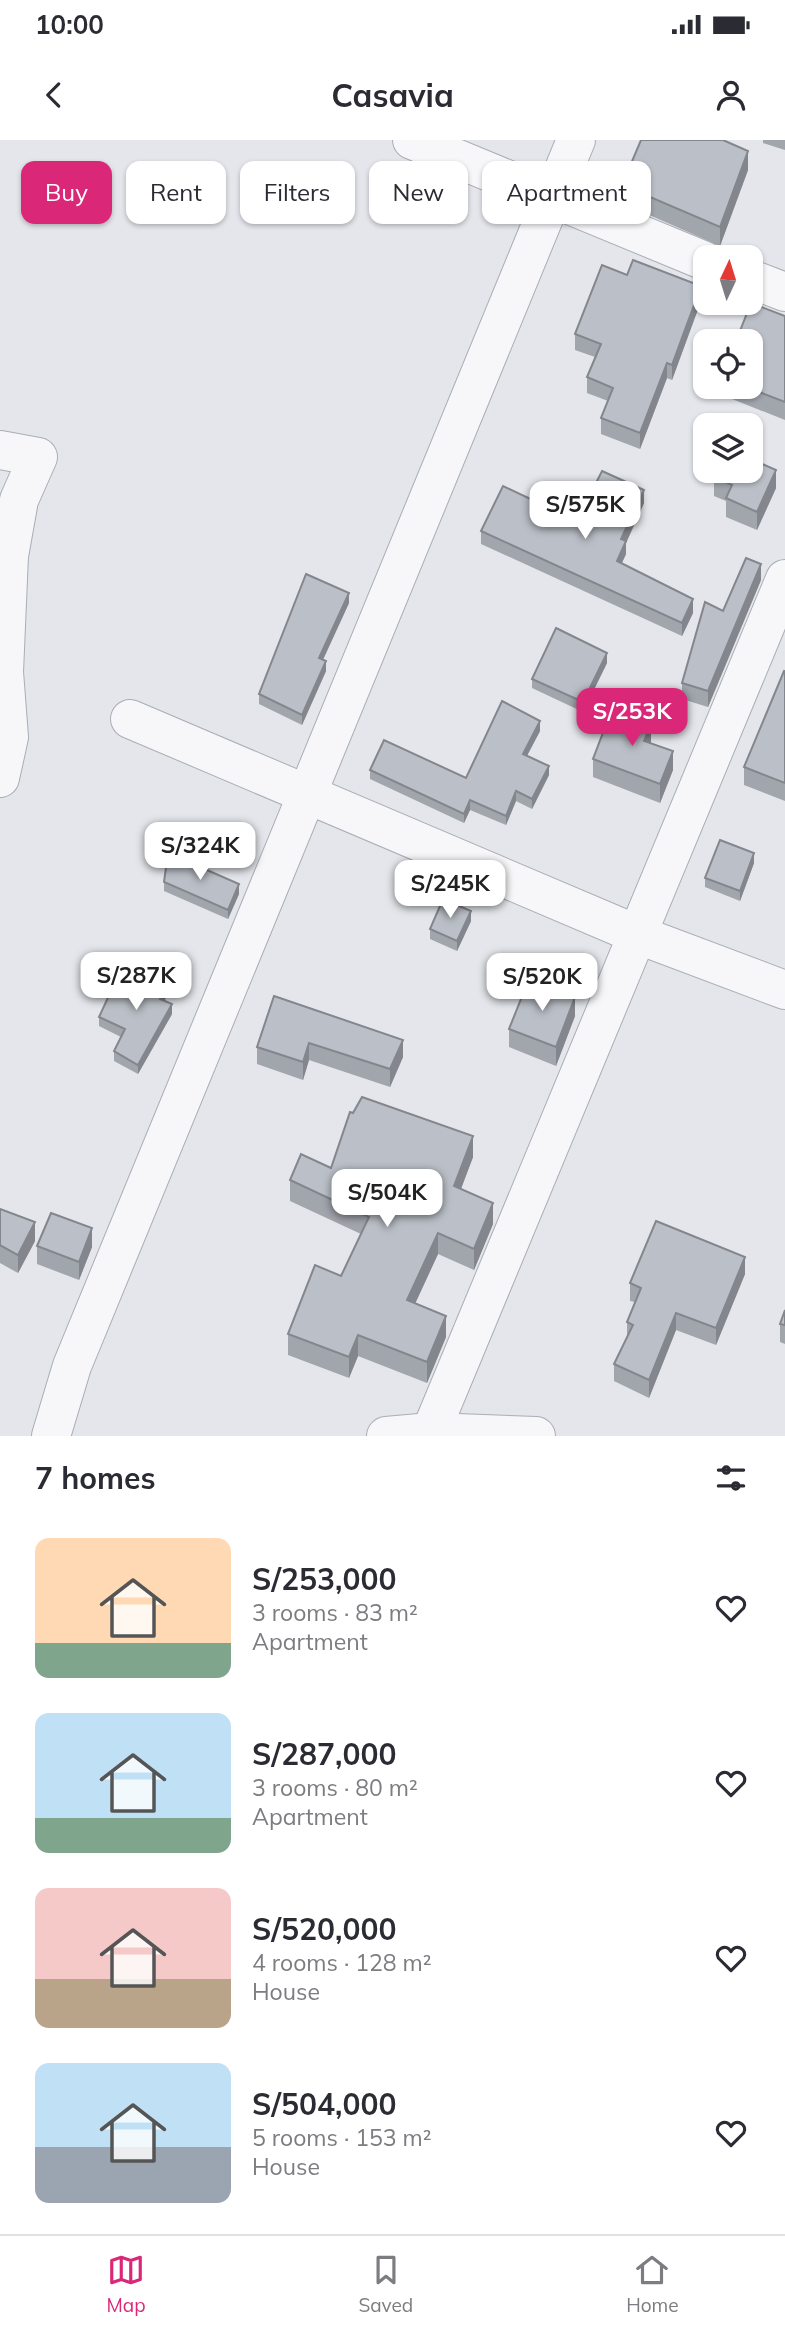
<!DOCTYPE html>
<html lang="en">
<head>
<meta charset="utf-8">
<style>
  body { margin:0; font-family:Mulish,sans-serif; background:#f2f2f3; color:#2b2b33; height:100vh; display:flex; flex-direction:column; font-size:26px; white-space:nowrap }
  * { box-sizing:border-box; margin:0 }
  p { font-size:23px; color:#7c7c81 }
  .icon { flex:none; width:38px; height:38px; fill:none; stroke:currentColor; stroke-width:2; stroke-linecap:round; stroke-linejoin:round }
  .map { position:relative; height:1296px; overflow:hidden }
  .sheet { display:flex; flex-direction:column; background:#fff; flex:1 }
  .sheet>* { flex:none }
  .top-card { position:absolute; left:21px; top:21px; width:744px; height:63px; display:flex; gap:14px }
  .needle { width:46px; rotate:4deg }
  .tools { position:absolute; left:693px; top:105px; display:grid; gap:14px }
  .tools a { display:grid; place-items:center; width:70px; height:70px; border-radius:14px; background:#fff; box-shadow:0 2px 5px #0004; font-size:35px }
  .price { position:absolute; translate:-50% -60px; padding:0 16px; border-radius:14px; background:#fff; color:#222; font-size:23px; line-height:46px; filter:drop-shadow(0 2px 4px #0008) }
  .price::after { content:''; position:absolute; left:50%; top:42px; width:21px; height:16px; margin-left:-10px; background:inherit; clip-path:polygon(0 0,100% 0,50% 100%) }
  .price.current { background:#db2777; color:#fff }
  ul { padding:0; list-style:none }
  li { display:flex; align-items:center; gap:21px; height:175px; padding:0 35px }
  li span { display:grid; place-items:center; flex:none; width:196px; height:140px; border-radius:14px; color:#555 }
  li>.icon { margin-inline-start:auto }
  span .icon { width:84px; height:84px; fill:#fffc; stroke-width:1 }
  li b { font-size:30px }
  h2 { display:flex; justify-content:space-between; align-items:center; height:84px; padding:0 35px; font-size:30px }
  .chip { padding:0 24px; border-radius:14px; background:#fff; box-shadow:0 2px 5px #0004; font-size:24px; line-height:63px }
  .chip.current { background:#db2777; color:#fff }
  .status { display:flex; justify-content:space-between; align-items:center; height:49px; padding:0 35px; background:#fff; direction:ltr }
  .status svg { height:19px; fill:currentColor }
  header { display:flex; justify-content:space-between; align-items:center; height:91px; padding:0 35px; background:#fff; font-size:32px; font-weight:700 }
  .tabs { display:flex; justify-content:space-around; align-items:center; height:98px; border-top:2px solid #e1e1e2; background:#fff; font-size:19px; color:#7c7c81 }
  .tabs a { display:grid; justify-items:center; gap:4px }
  .tabs .current { color:#db2777 }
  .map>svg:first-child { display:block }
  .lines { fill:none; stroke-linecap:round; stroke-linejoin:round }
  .minor-casing { stroke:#a9adb5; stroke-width:40 }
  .minor { stroke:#f7f7f9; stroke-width:38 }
  .wall { fill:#a1a5ac }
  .shaded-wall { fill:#83868c }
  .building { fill:#bbc0c8; stroke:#83868c; stroke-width:2 }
</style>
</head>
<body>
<div class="status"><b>10:00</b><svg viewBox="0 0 49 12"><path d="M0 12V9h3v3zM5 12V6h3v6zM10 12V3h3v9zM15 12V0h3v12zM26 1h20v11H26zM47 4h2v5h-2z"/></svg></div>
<header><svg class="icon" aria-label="back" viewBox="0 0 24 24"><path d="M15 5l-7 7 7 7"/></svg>Casavia<svg class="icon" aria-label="person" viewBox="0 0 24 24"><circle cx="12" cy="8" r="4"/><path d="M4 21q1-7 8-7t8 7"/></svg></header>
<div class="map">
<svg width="785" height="1296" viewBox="0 0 785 1296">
  <rect width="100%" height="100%" fill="#e4e6eb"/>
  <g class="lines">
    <g class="minor-casing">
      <g id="minor">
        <path d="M412 0 705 121"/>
        <path d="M751 139 785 152"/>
        <path d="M0 310 38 317 19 360 9 416 4 532 9 597 0 638"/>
        <path d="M130 579 636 794 785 850"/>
        <path d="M51 1296 72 1226 576 0"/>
        <path d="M386 1296 431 1292 536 1296"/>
        <path d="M429 1296 785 439"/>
      </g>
    </g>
    <use href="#minor" class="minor"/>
  </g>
  <g class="wall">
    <path d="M763 0H785V10L763 3Z"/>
    <path d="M748 30 720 106 622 63V45Z"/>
    <path d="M701 161 672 240 667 238 640 309 601 294V278L608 261 587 253V237L595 217 575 210V194Z"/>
    <path d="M785 176V280L722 255V247H751Z"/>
    <path d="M714 337 776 348 757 390 726 377V361L714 356Z"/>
    <path d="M644 363 626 403V414L621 424 693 473 682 496 481 404V391L577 381Z"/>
    <path d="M761 440 708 567 682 559V543L723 471Z"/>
    <path d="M349 463 323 520 326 531 302 585 259 564V554Z"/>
    <path d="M607 523 583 572 532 548V539Z"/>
    <path d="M785 531V661L744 645V627Z"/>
    <path d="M540 591 527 616 549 635 532 669 516 661 506 685 470 670 464 683 370 639V630L466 638Z"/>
    <path d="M651 603 673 630 660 663 593 637V619Z"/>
    <path d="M754 723 740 761 705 747V738Z"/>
    <path d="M164 742 239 754 228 779 164 751Z"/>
    <path d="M471 781 457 811 430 799V789Z"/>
    <path d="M167 856 164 861 172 874 138 934 114 921V911L121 897 99 886V877Z"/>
    <path d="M274 856 403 917 390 947 309 920 303 940 257 924V907Z"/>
    <path d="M575 876 556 926 509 907V889Z"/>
    <path d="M473 1017 461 1049 493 1084 474 1130 438 1114 415 1164 446 1197 427 1243 358 1216 349 1238 288 1215V1194L341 1136 361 1094 290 1061V1040L331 1028Z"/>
    <path d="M0 1069 35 1101 18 1133 0 1123Z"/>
    <path d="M37 1106 92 1107 79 1140 37 1124Z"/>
    <path d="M745 1134 716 1205 676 1190 649 1258 614 1241V1224L627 1198V1182L635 1162 630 1161V1143Z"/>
    <path d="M785 1170V1204L780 1202V1184Z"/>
  </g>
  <g class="shaded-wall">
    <path d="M748 11V30L720 106V87Z"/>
    <path d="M701 146V161L672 240V225Z"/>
    <path d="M667 223V238L640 309V293Z"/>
    <path d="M776 330V348L757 390V372Z"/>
    <path d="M644 350V363L626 403V414L617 434V421L621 399Z"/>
    <path d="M761 424V440L708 567V551Z"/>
    <path d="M349 453V463L319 528V518Z"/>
    <path d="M693 459V473L682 496V483Z"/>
    <path d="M607 513V523L583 572V562Z"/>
    <path d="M326 521V531L302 585V575Z"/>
    <path d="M540 581V591L523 623V614Z"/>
    <path d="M651 584V603L644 601Z"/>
    <path d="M673 611V630L660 663V644Z"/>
    <path d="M549 626V635L532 669V659Z"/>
    <path d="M516 651V661L506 685V676Z"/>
    <path d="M470 660V670L464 683V674Z"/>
    <path d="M754 713V723L740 761V751Z"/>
    <path d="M239 744V754L228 779V770Z"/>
    <path d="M471 771V781L457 811V801Z"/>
    <path d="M167 846V856L160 869V859Z"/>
    <path d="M575 857V876L556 926V907Z"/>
    <path d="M172 864V874L138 934V925Z"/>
    <path d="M403 900V917L390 947V929Z"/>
    <path d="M309 903V920L303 940V922Z"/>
    <path d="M473 996V1017L454 1067V1046Z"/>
    <path d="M493 1063V1084L474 1130V1109Z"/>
    <path d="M35 1082V1101L18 1133V1115Z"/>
    <path d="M92 1088V1107L79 1140V1122Z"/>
    <path d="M438 1093V1114L407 1181V1160Z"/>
    <path d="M745 1117V1134L716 1205V1188Z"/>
    <path d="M676 1173V1190L649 1258V1240Z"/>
    <path d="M446 1176V1197L427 1243V1222Z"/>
    <path d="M358 1195V1216L349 1238V1217Z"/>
  </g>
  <g class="building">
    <path d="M641 0H723L748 11 720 87 622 45Z"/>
    <path d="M633 120 701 146 672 225 667 223 640 293 601 278 613 248 587 237 601 204 575 194 602 125 627 135Z"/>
    <path d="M751 163 785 176V262L746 247H751V201H736Z"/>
    <path d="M751 319 776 330 757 372 726 358 732 345 714 337 717 331H751Z"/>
    <path d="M602 331 644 350 621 399 626 401 617 421 693 459 682 483 481 391 503 346 577 381Z"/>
    <path d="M746 418 761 424 708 551 682 543 705 462 723 471Z"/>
    <path d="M306 434 349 453 319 518 326 521 302 575 259 554Z"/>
    <path d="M556 488 607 513 583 562 532 539Z"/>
    <path d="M784 531H785V643L744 627Z"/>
    <path d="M502 561 540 581 523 614 549 626 532 659 516 651 506 676 470 660 464 674 370 630 384 600 466 638Z"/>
    <path d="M612 569 651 584 644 601 673 611 660 644 593 619Z"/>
    <path d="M720 700 754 713 740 751 705 738Z"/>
    <path d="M168 713 239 744 228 770 164 742Z"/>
    <path d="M443 759 471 771 457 801 430 789Z"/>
    <path d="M123 825 167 846 160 859 172 864 138 925 114 911 125 889 99 877Z"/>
    <path d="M529 839 575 857 556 907 509 889Z"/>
    <path d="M274 856 403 900 390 929 309 903 303 922 257 907Z"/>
    <path d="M362 957 473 996 454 1046 493 1063 474 1109 438 1093 407 1160 446 1176 427 1222 358 1195 349 1217 288 1194 315 1125 341 1136 369 1077 290 1040 301 1014 331 1028 350 972 353 973Z"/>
    <path d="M0 1069 35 1082 18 1115 0 1105Z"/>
    <path d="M51 1073 92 1088 79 1122 37 1106Z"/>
    <path d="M656 1081 745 1117 716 1188 676 1173 649 1240 614 1224 633 1185 627 1182 641 1148 630 1143Z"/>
    <path d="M785 1170V1185L780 1184Z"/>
  </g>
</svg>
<div class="tools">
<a><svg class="needle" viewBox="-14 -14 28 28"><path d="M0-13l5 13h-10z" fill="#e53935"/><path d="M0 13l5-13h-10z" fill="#7c7c81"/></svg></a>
<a><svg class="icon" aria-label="locate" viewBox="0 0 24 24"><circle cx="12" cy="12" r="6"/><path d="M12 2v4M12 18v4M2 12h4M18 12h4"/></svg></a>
<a><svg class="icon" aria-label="layers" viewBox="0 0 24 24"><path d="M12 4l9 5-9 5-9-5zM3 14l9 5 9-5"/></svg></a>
</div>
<b class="price" style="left:585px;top:401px">S/575K</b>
<b class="price current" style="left:632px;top:608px">S/253K</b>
<b class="price" style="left:200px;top:742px">S/324K</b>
<b class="price" style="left:450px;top:780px">S/245K</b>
<b class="price" style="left:136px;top:872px">S/287K</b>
<b class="price" style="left:542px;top:873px">S/520K</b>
<b class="price" style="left:387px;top:1089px">S/504K</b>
<div class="top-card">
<a class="chip current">Buy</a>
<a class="chip">Rent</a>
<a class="chip">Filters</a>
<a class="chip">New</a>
<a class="chip">Apartment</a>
</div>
</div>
<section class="sheet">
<h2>7 homes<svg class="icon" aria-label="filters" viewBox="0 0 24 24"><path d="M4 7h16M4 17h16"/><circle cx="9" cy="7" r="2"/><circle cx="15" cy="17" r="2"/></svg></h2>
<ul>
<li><span style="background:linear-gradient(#ffd9b3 75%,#7fa58c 0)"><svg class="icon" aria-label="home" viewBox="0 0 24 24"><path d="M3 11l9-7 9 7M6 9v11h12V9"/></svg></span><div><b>S/253,000</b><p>3 rooms · 83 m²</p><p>Apartment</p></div><svg class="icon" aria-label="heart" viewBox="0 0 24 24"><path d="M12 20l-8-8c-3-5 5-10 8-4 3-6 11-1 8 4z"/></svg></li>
<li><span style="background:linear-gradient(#bfe0f5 75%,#7fa58c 0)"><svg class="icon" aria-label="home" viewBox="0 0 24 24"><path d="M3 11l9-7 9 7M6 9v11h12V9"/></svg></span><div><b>S/287,000</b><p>3 rooms · 80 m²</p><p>Apartment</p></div><svg class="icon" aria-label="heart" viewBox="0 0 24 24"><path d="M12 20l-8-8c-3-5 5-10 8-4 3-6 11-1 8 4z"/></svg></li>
<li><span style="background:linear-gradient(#f6c9c9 65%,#b9a48a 0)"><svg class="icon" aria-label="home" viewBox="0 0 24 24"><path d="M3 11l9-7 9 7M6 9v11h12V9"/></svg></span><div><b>S/520,000</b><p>4 rooms · 128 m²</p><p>House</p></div><svg class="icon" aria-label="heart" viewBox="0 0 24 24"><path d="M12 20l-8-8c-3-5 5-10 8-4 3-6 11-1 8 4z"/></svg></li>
<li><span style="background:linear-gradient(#bfe0f5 60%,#9aa5b1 0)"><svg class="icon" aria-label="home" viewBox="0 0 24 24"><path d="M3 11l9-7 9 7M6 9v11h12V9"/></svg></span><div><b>S/504,000</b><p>5 rooms · 153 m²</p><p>House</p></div><svg class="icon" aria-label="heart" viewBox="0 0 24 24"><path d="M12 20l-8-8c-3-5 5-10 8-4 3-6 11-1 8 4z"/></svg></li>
</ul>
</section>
<nav class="tabs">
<a class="current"><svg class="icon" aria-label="map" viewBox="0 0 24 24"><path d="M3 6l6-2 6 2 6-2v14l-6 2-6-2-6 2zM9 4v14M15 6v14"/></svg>Map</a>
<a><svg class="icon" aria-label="saved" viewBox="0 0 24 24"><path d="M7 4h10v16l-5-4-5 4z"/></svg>Saved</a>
<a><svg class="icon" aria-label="home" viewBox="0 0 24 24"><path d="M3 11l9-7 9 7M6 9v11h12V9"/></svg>Home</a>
</nav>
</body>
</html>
